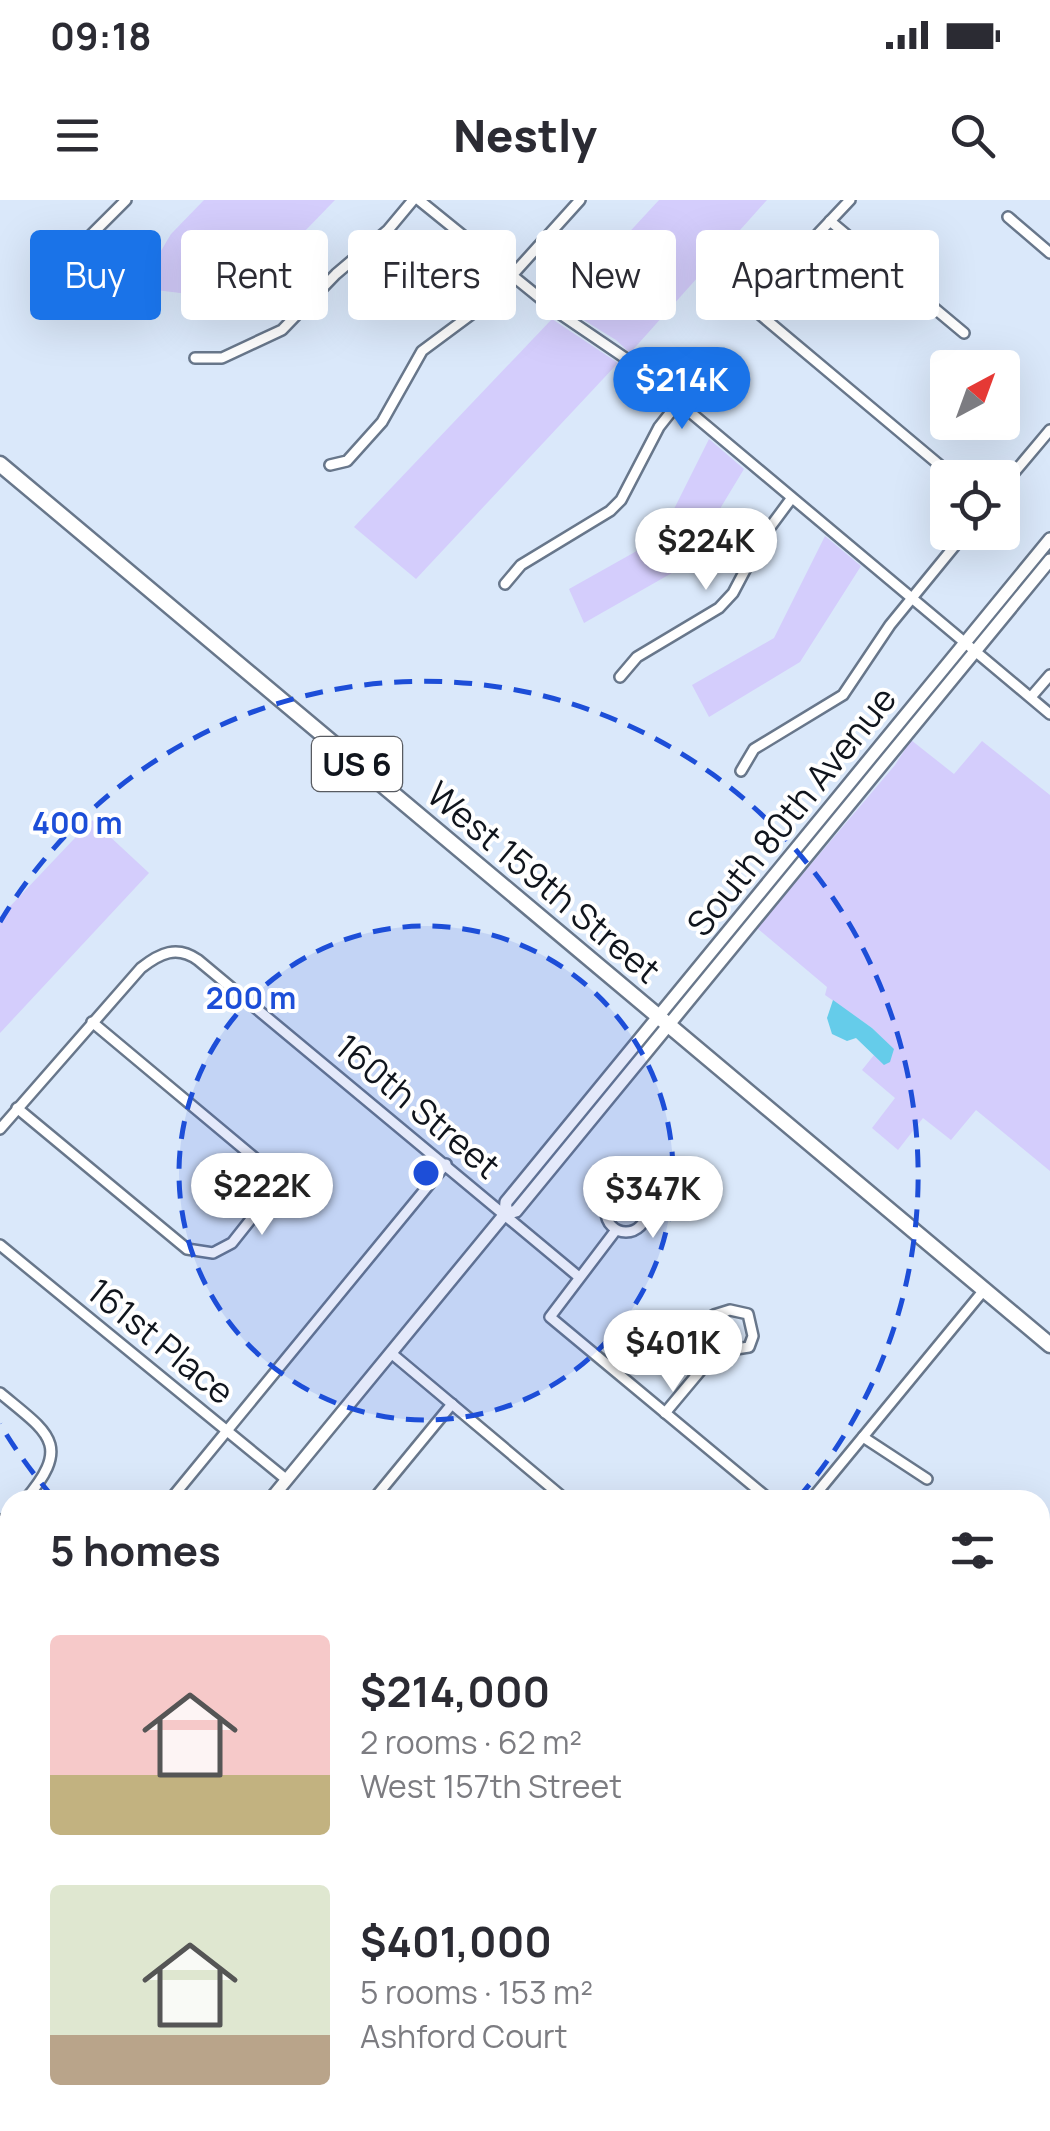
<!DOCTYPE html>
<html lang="en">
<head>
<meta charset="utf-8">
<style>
  body { margin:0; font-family:Manrope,sans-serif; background:#f2f2f3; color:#2b2b33; height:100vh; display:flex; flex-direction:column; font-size:38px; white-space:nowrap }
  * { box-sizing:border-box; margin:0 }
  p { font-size:32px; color:#7c7c81 }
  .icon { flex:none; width:55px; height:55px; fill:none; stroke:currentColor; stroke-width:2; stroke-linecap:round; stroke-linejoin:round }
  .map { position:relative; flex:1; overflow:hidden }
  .details { position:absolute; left:0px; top:1290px; width:1050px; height:642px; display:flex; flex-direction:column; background:#fff; border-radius:30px 30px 0 0; box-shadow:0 10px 40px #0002 }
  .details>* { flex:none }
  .top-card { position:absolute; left:30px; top:30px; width:990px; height:90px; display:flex; gap:20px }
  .needle { width:65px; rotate:41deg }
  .controls { position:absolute; left:930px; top:150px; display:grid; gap:20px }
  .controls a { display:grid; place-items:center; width:90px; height:90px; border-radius:10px; background:#fff; box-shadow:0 10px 40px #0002; font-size:50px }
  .price { position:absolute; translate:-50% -85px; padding:0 22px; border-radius:35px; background:#fff; color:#222; font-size:32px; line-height:65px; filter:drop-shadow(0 2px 5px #0008) }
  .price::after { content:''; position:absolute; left:50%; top:60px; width:30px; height:22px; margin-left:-15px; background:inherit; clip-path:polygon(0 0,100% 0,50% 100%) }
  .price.on { background:#1a73e8; color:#fff }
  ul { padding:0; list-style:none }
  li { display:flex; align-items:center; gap:30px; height:250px; padding:0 50px }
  li span { display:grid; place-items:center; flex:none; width:280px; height:200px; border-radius:10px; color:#555 }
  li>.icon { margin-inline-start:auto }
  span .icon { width:120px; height:120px; fill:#fffc; stroke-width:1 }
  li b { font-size:42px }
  h2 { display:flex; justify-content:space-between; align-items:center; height:120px; padding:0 50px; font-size:42px }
  .pill { padding:0 35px; border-radius:10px; background:#fff; box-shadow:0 10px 40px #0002; font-size:35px; line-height:90px }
  .pill.on { background:#1a73e8; color:#fff }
  .status { display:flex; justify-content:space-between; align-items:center; height:70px; padding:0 50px; background:#fff; direction:ltr }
  .status svg { height:28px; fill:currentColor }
  header { display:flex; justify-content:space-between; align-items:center; height:130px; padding:0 50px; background:#fff; font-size:45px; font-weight:800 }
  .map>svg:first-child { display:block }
  .green { fill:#d4cdfc }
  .water { fill:#65ccea }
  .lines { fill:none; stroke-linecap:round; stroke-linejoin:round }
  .stream { stroke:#65ccea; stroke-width:2.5 }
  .minor-casing { stroke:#68778b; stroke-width:14 }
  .tertiary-casing { stroke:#68778b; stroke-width:16 }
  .primary-casing { stroke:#68778b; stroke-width:19 }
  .minor { stroke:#fff; stroke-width:9 }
  .tertiary { stroke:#fff; stroke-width:11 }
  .primary { stroke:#fff; stroke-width:14 }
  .ring { fill:none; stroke:#1d4ed8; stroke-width:5; stroke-dasharray:18 12 }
  .labels { text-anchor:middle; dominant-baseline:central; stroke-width:8; stroke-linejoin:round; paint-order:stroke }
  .shield { fill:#fff; stroke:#585b61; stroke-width:2.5 }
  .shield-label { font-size:32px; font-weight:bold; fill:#10151d }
  .street-label { font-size:35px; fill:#10151d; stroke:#fff }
  .centre { fill:#1d4ed8; stroke:#fff; stroke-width:5 }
  .ring-label { font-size:30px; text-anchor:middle; font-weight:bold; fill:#1d4ed8; stroke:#fff; stroke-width:8; stroke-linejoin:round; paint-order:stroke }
</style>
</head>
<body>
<div class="status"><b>09:18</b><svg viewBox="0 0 49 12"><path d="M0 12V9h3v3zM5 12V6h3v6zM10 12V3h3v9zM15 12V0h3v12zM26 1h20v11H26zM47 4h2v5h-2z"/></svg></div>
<header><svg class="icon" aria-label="menu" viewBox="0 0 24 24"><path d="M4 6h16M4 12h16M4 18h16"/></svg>Nestly<svg class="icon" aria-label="search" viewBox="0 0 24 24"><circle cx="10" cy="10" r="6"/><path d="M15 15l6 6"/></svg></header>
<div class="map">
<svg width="1050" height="1931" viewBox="0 0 1050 1931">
  <rect width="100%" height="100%" fill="#dae8fa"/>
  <g class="green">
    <path d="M204 0H335L238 100 139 88 171 34Z"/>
    <path d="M659 0H767L630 153 616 140 561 106Z"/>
    <path d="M552 119 618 163 416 379 354 327Z"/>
    <path d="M709 239 744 269 686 365 584 423 569 389 651 343 663 331Z"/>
    <path d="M825 336 861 366 800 462 709 517 692 485 774 438Z"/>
    <path d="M911 540 954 574 982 541 1050 595V971L976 910 951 940 923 918 898 950 872 928 895 898 862 870 874 855 884 864 893 849 872 828 825 795 827 787 757 728 895 565Z"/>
    <path d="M92 620 149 673 0 833V717Z"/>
    <path d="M1040 1364 1050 1372 1049 1670 1040 1662Z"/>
  </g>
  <path class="water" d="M833 800 872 828 894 849 890 862 884 865 856 838 847 841 832 834 827 818Z"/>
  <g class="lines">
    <path class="stream" d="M1034 1931 1042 1922"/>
    <g class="minor-casing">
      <g id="minor">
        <path d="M419 0 556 111 628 160 1050 514"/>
        <path d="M850 0 750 106 955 278"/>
        <path d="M1008 17 1050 53"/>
        <path d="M830 21 964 133"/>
        <path d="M86 55 89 37 126 0"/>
        <path d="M195 158H222L282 130 336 74 388 30 413 0"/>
        <path d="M330 265 347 261 382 222 422 151 488 102 580 0"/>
        <path d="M1002 287 1050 230"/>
        <path d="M505 384 521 365 610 311 621 300 659 227 678 203"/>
        <path d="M620 477 637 457 719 408 733 393 762 338 791 299"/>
        <path d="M1031 497 1050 475"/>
        <path d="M741 571 754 549 843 495 890 425 966 332"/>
        <path d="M17 908 187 1049 213 1053 232 1043 267 999 269 982 263 965 92 822"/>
        <path d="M0 929 141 768C160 753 177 745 198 760L579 1077"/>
        <circle cx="626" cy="1012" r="20"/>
        <path d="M616 1030 550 1117 770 1300"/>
        <path d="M0 1045 287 1280"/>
        <path d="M391 1153 566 1300"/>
        <path d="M0 1193C48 1233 73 1244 25 1300"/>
        <path d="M665 1213 716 1152 749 1147 753 1136 748 1114 730 1110 714 1115 709 1128 716 1152"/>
        <path d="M863 1237 927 1279"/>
        <path d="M170 1300 446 964"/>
        <path d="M373 1300 452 1204"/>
        <path d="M811 1300 984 1090"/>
        <path d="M0 1321 10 1316"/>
        <path d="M1040 1357 1050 1366"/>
        <path d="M0 1481 10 1480"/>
        <path d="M1040 1670 1050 1678"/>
        <path d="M0 1779 10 1787"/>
        <path d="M1040 1821 1050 1829"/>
        <path d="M0 1853 10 1841"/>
        <path d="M1040 1899 1050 1887"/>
        <path d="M0 1912 10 1920"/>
        <path d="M13 1922 23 1931"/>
        <path d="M295 1922 310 1931"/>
        <path d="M434 1922 444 1931"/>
        <path d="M599 1922 610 1931"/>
        <path d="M785 1922 795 1931"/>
        <path d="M969 1922 979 1931"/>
        <path d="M207 1931 222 1922"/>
        <path d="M333 1931 340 1922"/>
        <path d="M477 1931 484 1922"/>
        <path d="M1014 1931 1021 1922"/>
      </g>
    </g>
    <g class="tertiary-casing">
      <g id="tertiary">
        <path d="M505 1014 506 1002 1050 339"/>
        <path d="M270 1300 505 1014 516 1011 1050 360"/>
        <path d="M0 1624 10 1612"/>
      </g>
    </g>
    <g class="primary-casing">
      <path id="primary" d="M0 264 1050 1145"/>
    </g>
    <use href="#minor" class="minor"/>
    <use href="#tertiary" class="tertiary"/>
    <use href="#primary" class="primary"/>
  </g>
  <circle cx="426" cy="973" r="247" fill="#1d4ed8" fill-opacity=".12"/>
  <g class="ring">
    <circle cx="426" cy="973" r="247"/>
    <path d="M53 1297A494 494 0 0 1 0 1224M0 722A494 494 0 1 1 799 1297"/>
  </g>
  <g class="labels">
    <rect class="shield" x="312" y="537" width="90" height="54" rx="8"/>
    <g class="shield-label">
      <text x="357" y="564">US 6</text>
    </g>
    <g class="street-label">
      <text transform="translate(791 611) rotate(-51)">South 80th Avenue</text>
      <text transform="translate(544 682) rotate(40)">West 159th Street</text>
      <text transform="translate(418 906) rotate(40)">160th Street</text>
      <text transform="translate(161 1141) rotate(39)">161st Place</text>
    </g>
  </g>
  <circle cx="426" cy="973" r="15" class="centre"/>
  <g class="ring-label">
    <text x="77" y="634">400 m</text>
    <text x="251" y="809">200 m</text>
  </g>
</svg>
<div class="controls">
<a><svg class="needle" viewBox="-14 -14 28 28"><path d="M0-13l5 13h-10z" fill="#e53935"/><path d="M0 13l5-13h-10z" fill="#7c7c81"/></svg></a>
<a><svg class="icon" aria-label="locate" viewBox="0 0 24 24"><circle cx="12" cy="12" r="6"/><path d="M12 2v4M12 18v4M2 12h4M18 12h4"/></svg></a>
</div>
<b class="price on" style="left:682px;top:232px">$214K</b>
<b class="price" style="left:706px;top:393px">$224K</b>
<b class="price" style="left:262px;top:1038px">$222K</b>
<b class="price" style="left:653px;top:1041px">$347K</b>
<b class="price" style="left:673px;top:1195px">$401K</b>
<div class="top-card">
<a class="pill on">Buy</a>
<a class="pill">Rent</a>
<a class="pill">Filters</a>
<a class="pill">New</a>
<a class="pill">Apartment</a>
</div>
<section class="details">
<h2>5 homes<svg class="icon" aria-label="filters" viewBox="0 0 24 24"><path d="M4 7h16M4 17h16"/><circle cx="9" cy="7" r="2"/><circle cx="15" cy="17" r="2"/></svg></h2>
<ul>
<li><span style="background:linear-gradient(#f6c9c9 70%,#c2b280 0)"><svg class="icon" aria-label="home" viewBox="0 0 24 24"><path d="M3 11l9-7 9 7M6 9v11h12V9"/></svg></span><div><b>$214,000</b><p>2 rooms · 62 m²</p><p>West 157th Street</p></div></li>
<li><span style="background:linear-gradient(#dfe7d0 75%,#b9a48a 0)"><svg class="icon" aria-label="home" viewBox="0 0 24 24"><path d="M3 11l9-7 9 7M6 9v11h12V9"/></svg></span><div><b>$401,000</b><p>5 rooms · 153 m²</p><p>Ashford Court</p></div></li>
</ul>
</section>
</div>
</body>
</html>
